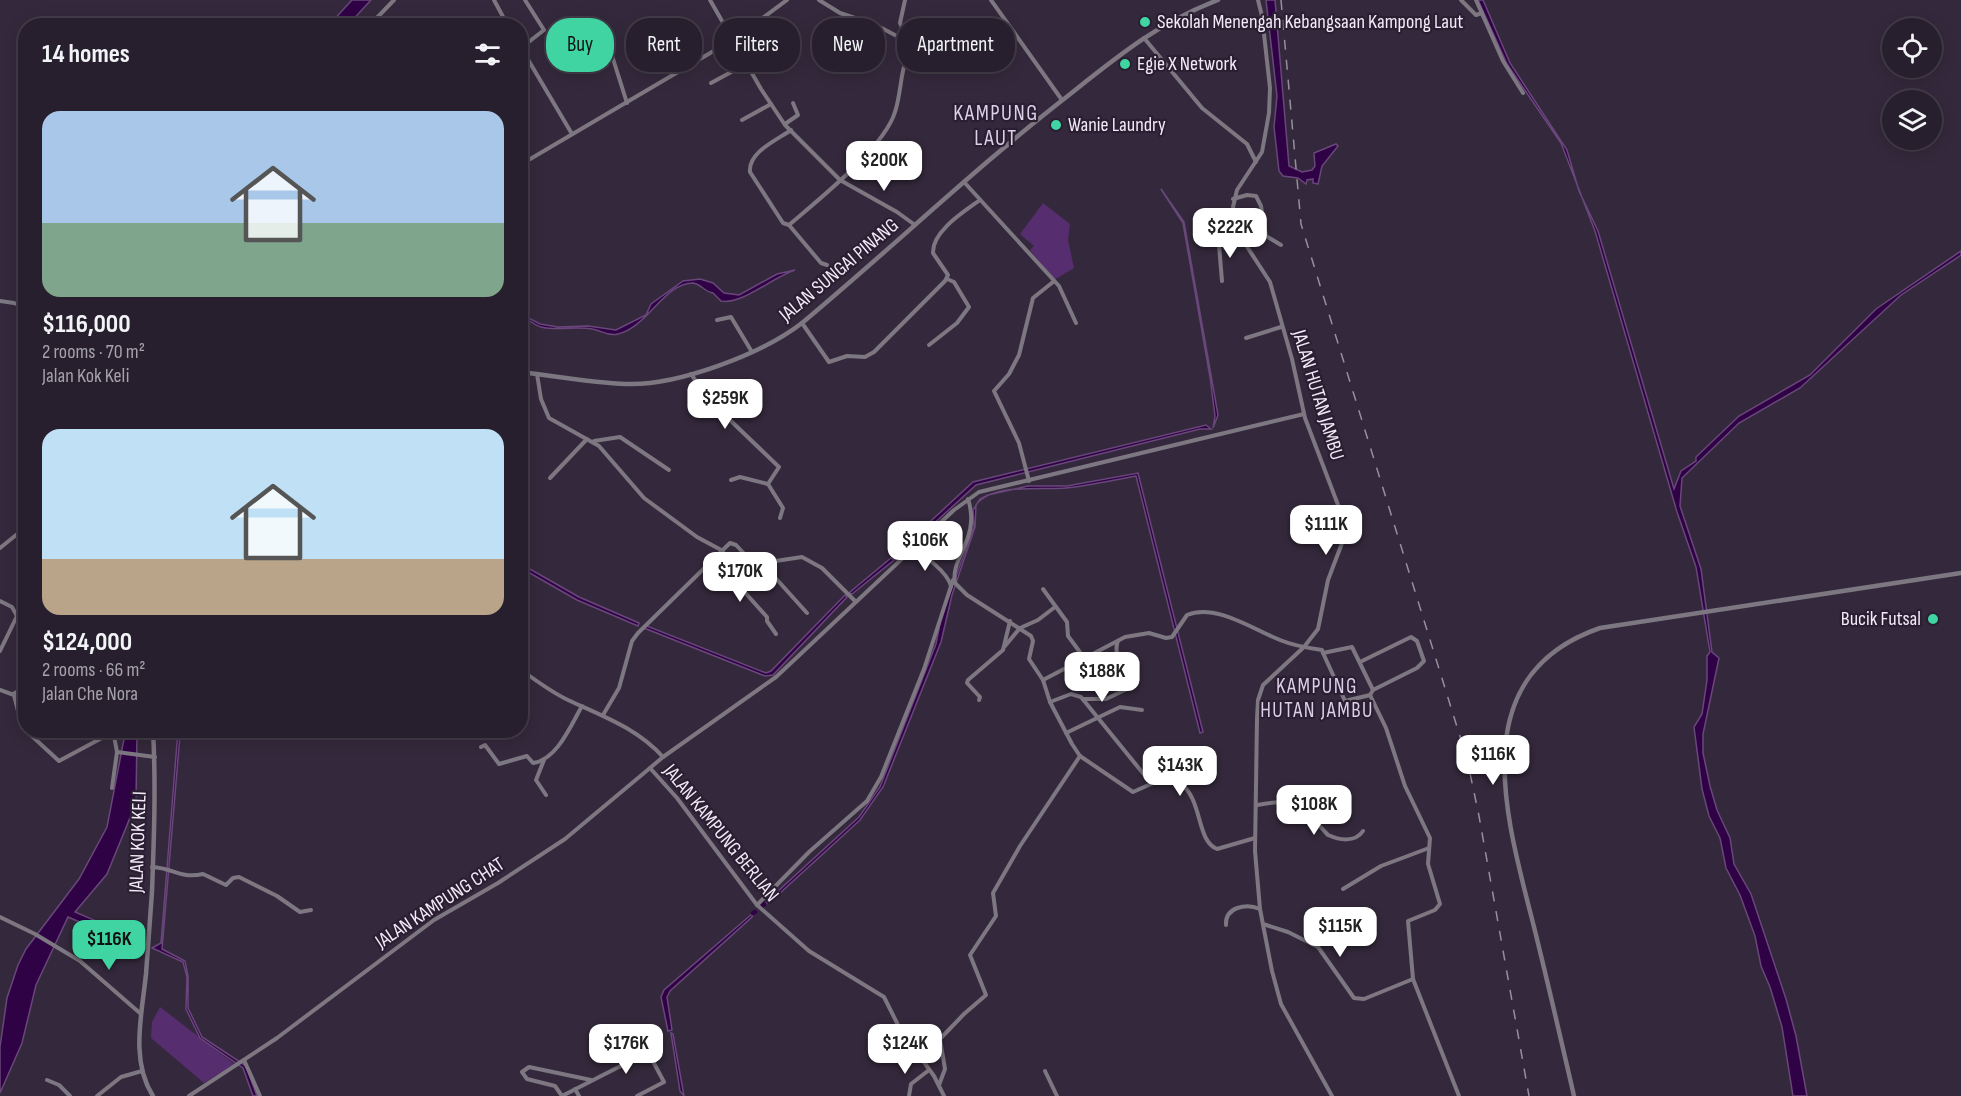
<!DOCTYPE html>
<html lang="en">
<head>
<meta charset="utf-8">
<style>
  body { margin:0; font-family:"Sofia Sans Condensed",sans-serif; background:#2f2735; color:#f1f3f6; height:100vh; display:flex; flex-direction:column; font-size:22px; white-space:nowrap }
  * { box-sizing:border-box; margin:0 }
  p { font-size:20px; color:#a4a2aa }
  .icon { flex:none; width:33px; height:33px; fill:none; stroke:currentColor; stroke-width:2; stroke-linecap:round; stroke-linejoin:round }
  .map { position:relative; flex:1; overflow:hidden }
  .panel { position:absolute; left:18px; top:18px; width:510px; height:720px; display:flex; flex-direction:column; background:#271f2d; border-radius:24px; box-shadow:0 3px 15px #0003,0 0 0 2px #433d49 }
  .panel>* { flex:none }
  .hud { position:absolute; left:546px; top:18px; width:570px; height:54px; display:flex; gap:12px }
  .controls { position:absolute; left:1882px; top:18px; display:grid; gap:12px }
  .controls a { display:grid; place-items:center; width:60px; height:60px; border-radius:50%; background:#271f2d; box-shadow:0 3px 15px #0003,0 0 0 2px #433d49; font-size:30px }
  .price { position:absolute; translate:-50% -51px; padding:0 14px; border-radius:12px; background:#fff; color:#222; font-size:20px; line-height:39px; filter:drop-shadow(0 2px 3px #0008) }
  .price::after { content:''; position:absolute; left:50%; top:36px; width:18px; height:14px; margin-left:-9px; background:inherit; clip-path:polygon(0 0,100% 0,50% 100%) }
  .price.on { background:#3fd4a2; color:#111 }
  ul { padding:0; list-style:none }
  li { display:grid; align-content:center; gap:12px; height:318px; padding:0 24px }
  li span { display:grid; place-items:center; height:186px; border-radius:18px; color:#555 }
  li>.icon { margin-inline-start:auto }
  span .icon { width:108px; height:108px; fill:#fffc; stroke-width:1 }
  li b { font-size:26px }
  h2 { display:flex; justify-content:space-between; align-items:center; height:72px; padding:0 24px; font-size:26px }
  .tag { padding:0 21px; border-radius:24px; background:#271f2d; box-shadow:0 3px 15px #0003,0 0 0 2px #433d49; font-size:21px; line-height:54px }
  .tag.on { background:#3fd4a2; color:#111 }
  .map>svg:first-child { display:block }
  .green { fill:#562d6f }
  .water { fill:#2f0145; stroke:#69477a; stroke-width:1.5 }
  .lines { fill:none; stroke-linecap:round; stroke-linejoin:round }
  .canal { stroke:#2f0145; stroke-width:4.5 }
  .minor { stroke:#7d7781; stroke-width:4 }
  .tertiary { stroke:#7d7781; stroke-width:4.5 }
  .rail { stroke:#978e9e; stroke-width:1.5; stroke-dasharray:10 10; stroke-linecap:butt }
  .poi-dot { fill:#3fd4a2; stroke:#2a1f32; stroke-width:2 }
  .labels { text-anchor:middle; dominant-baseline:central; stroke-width:4.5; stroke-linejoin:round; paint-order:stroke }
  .poi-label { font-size:20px; fill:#f1eaf7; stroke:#2a1f32; text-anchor:start }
  .street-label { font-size:20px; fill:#f1eaf7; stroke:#2a1f32 }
  .neighbourhood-label { font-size:21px; letter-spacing:1.5px; fill:#ddcfe8; stroke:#2a1f32 }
  .quarter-label { font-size:22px; letter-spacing:1.5px; fill:#ddcfe8; stroke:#2a1f32 }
</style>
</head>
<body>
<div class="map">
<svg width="1961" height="1096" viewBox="0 0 1961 1096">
  <rect width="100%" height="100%" fill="#34293c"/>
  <g class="green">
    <path d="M1043 203 1070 224 1068 240 1074 268 1054 280 1030 250 1034 246 1020 234Z"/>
    <path d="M160 1007 234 1064 204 1083 151 1038 152 1022Z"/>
  </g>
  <g class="water">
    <path d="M352 0H371L348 25H329Z"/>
    <path d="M1266 0H1275L1289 166 1302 172 1312 170 1315 166 1314 153 1336 144 1338 146 1322 166 1318 184 1313 183V179L1307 180 1306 184 1298 178 1283 176 1279 171 1274 127 1277 96Z"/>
    <path d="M1478 0H1483L1510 63 1567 150 1579 191 1598 231 1674 489 1681 471 1696 461V457L1739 416 1810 375 1876 309 1961 251V255L1901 295 1800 388 1739 423 1682 478 1680 506 1701 569 1712 652 1719 658 1703 734V753L1710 786 1717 810 1730 838 1734 864 1751 894 1786 999 1796 1036 1807 1096H1793L1782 1027 1770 987 1761 966 1755 936 1740 895 1726 868 1720 838 1709 816 1702 789 1694 727 1702 714 1707 680V656L1710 652 1696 567 1677 512 1595 231 1561 143 1507 64Z"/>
    <path d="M1161 189 1184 222 1218 415 1213 428 1215 416 1210 377 1183 223Z"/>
    <path d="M795 270C771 278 742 305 721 301L713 293C705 292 701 284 693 283 664 283 648 327 618 334 608 337 601 330 592 329 575 326 558 331 541 327 534 325 529 319 521 317V314L540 324 558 327 588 326 616 330 646 315 651 304 683 281 700 279 713 283 724 293 739 295 777 274Z"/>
    <path d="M1206 425 1211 429H1200L976 485 896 558 894 555 973 482Z"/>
    <path d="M1138 473 1203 732 1200 733 1136 476C1113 480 1089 486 1066 488 1042 490 992 483 976 505L975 527 952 595 941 642 883 787 860 820 769 903 764 904 859 817 880 787 936 644 941 618 974 527 973 510 980 499 988 495 1028 486H1067Z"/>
    <path d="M891 558 894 560 852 594 849 593Z"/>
    <path d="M521 564 579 597 639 623 638 626 577 600 521 568Z"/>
    <path d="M845 595 847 597 773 675 765 676 644 628 647 626 766 673 771 671Z"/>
    <path d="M123 731H137L136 803 107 874 75 912 140 940 142 944 139 947 68 917 36 985 22 1043 0 1093V1047L7 998 18 965 26 949 79 879 107 827 125 734Z"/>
    <path d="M178 731 180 735 162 949 185 961 188 976V1008L202 1037 246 1066 257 1096H253L243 1068 200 1038 186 1009 187 977 183 962 152 948 161 943Z"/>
    <path d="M753 913 752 917 670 991 667 997 672 1030 668 1031 661 997 664 990Z"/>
    <path d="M671 1033 673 1034 684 1096 680 1091Z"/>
  </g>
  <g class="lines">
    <g class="canal">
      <path d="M762 906 764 904"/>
      <path d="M753 913 755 912"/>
    </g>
    <g class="minor">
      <path d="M494 0 508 26"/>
      <path d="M710 0 761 89 785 125 840 180 897 212 915 225"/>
      <path d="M819 0 840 13 876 25 908 42"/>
      <path d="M991 0 1062 100"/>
      <path d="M1258 0 1262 16 1270 88 1269 113 1262 152 1237 190 1233 207 1242 239 1270 282 1292 359 1305 418 1346 526 1344 538 1328 580 1318 629 1304 647 1263 685 1258 700 1257 719 1255 851 1260 909 1272 971 1281 1004 1332 1096"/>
      <path d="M1461 0 1476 15 1482 13"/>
      <path d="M1476 0 1503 61 1523 93"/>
      <path d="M369 26 394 0"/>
      <path d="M1144 38 1202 108 1247 144 1256 162"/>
      <path d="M608 43 627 103"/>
      <path d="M520 46 572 134"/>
      <path d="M521 48 544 30 525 0"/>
      <path d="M832 59 856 20"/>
      <path d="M750 69 759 62 767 68"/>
      <path d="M711 83 746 64"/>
      <path d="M742 120 771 104"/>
      <path d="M785 124 798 115 793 103"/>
      <path d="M791 130C777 140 748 152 750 172L783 223 789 225 821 263 827 265"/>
      <path d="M520 165 734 39 787 0"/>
      <path d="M964 182 1059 286 1076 323"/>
      <path d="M1233 199 1247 195 1256 196 1261 206 1266 236 1281 245"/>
      <path d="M789 225C818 200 884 148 895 112 899 100 900 87 902 76 907 50 911 47 900 23L905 0"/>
      <path d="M1222 281 1219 245 1242 239"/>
      <path d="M0 301 14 303 26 308"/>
      <path d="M717 320 731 317 752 352"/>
      <path d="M802 323 829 362 847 356 865 357 874 352 945 281 948 275 933 253C932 231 965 211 980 200"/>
      <path d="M1246 338 1281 327"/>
      <path d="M929 345 957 323 969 307 954 282 947 279"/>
      <path d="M537 374 541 399 549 418 599 446 644 498 697 537 723 551"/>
      <path d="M691 374 709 400 779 467 768 484"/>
      <path d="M594 441 620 437 669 470"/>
      <path d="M550 478 587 439"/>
      <path d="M731 480 740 477 768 484 783 508 780 518"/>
      <path d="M1029 481 1019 443 994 391 1009 374 1019 355 1033 298 1053 282"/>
      <path d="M968 499C981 539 950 557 955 583L967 595 1031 636 1033 641 1029 659 1043 680 1050 702 1072 744 1080 756 1133 792 1153 783H1180C1203 799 1196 841 1217 849L1255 838"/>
      <path d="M0 548 26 527"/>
      <path d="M912 549C926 556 947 572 951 586"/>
      <path d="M718 556 723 573"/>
      <path d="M762 563 802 557 822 568 855 601"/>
      <path d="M711 564 741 588 767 617V621L776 634"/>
      <path d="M1043 589 1067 622 1068 636 1085 659"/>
      <path d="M0 601 12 607 17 616 0 651"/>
      <path d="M1005 646 1020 628 1038 620 1055 607"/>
      <path d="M1323 653 1345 701 1370 695 1373 690"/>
      <path d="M520 669C535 680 551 692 568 700 602 716 637 728 663 757L650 768 677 798 757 905 809 951 884 997 900 1029 934 1076 944 1096"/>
      <path d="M1043 680 1125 637 1149 633 1166 638 1172 637 1187 615C1216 603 1254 630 1280 640 1294 646 1308 648 1322 650L1323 653 1352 647 1373 690 1417 668 1424 661 1417 641 1411 637 1360 662"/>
      <path d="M0 690 14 695 22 727 59 761 113 732"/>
      <path d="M13 694 26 687"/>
      <path d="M1370 695 1386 728 1405 786 1430 838 1428 864 1440 904 1435 910 1408 921 1413 979 1459 1096"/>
      <path d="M1083 699H1106L1127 689C1130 673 1111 657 1118 641"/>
      <path d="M979 700 980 697 967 683 968 680 1003 650 1010 621"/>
      <path d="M1050 702 1071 694 1081 697 1146 777 1174 781"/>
      <path d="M603 715 619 688 632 641 638 633 730 543 736 545 750 560 762 563 807 613"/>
      <path d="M113 731 117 752 155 757"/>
      <path d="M1066 733 1120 707 1142 710"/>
      <path d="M481 747 485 745 499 764 527 756 533 763C557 760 571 725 582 706"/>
      <path d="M663 757 776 677 954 510 979 492 1304 414"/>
      <path d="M544 760 536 780 546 795"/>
      <path d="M112 788 117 752"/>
      <path d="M1257 805C1314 796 1293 800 1328 835 1339 840 1355 843 1363 831"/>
      <path d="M152 867C174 868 180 879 203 874L226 885 233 878 239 877 277 896 300 912 311 910"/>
      <path d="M1343 889 1381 866 1429 848"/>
      <path d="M757 905 809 852 867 801 881 777 924 669 953 580"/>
      <path d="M0 917 35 934 80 961 141 1014"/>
      <path d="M1263 924 1288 932 1318 947 1354 998 1364 999 1413 979"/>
      <path d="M1226 925C1225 907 1246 903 1260 909"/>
      <path d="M244 1060 260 1096"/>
      <path d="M1045 1071 1057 1096"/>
      <path d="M47 1080 59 1085 70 1096"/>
      <path d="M939 1085 945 1069 940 1039 964 1014 986 995 970 955 996 916 993 893 1020 846 1080 756"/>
      <path d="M575 1089 579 1096"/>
      <path d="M97 1096 121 1077 142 1071"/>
      <path d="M189 1096 277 1038 434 920 498 883 565 839 650 768"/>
      <path d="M562 1096 648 1052 664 1082 637 1096"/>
      <path d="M562 1096 555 1086 527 1079 522 1072 529 1067 591 1080"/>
      <path d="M909 1096 911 1084 929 1070"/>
    </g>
    <g class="tertiary">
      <path d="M520 372C555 376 591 383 626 384 677 386 762 354 802 323 892 248 976 167 1069 95 1118 56 1158 23 1218 0"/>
      <path d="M153 1096C130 1060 142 1014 146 974 148 947 150 919 152 892 154 838 156 785 153 730"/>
      <path d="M1574 1096C1561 1040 1548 983 1534 927 1507 820 1461 676 1600 628L1961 573"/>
    </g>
    <path class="rail" d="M1281 0 1301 224 1467 759 1479 816 1529 1096"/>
  </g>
  <g class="poi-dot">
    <circle cx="1145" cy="22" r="6"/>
    <circle cx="1125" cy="64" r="6"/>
    <circle cx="1056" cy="125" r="6"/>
    <circle cx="1933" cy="619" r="6"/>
  </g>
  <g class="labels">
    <g class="poi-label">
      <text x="1157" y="22">Sekolah Menengah Kebangsaan Kampong Laut</text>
      <text x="1137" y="64">Egie X Network</text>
      <text x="1068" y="125">Wanie Laundry</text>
      <text x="1921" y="619" text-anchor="end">Bucik Futsal</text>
    </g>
    <g class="street-label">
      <text transform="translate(839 270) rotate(-40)">JALAN SUNGAI PINANG</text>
      <text transform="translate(1318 395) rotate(73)">JALAN HUTAN JAMBU</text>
      <text transform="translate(721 833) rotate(51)">JALAN KAMPUNG BERLIAN</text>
      <text transform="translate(138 842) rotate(-88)">JALAN KOK KELI</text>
      <text transform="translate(440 903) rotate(-33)">JALAN KAMPUNG CHAT</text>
    </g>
    <g class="neighbourhood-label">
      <text x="1317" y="686">KAMPUNG<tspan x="1317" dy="24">HUTAN JAMBU</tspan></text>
    </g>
    <g class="quarter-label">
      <text x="996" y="113">KAMPUNG<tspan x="996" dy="25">LAUT</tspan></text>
    </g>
  </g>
</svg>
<div class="controls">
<a><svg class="icon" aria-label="locate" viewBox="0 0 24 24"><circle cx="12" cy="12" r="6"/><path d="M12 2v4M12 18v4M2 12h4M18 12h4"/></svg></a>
<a><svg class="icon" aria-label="layers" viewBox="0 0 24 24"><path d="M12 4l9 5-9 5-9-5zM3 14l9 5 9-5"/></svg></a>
</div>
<b class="price" style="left:884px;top:192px">$200K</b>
<b class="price" style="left:1230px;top:259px">$222K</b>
<b class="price" style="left:725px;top:430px">$259K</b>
<b class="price" style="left:1326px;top:556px">$111K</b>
<b class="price" style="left:925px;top:572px">$106K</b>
<b class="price" style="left:740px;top:603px">$170K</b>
<b class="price" style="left:1102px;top:703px">$188K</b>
<b class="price" style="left:1493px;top:786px">$116K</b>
<b class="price" style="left:1180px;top:797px">$143K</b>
<b class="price" style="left:1314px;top:836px">$108K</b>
<b class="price" style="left:1340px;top:958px">$115K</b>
<b class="price on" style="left:109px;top:971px">$116K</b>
<b class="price" style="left:626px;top:1075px">$176K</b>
<b class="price" style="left:905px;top:1075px">$124K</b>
<div class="hud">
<a class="tag on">Buy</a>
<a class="tag">Rent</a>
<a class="tag">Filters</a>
<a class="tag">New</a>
<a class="tag">Apartment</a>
</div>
<section class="panel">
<h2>14 homes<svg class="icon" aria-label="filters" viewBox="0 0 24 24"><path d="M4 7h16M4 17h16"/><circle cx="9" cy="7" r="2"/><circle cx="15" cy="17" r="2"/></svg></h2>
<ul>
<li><span style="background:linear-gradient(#a9c7e8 60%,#7fa58c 0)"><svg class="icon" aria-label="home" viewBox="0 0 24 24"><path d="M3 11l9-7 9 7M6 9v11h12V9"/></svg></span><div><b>$116,000</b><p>2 rooms · 70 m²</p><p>Jalan Kok Keli</p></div></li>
<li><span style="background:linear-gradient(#bfe0f5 70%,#b9a48a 0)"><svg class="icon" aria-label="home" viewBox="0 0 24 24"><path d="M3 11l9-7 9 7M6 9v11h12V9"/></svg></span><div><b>$124,000</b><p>2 rooms · 66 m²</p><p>Jalan Che Nora</p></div></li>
</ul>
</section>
</div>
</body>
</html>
